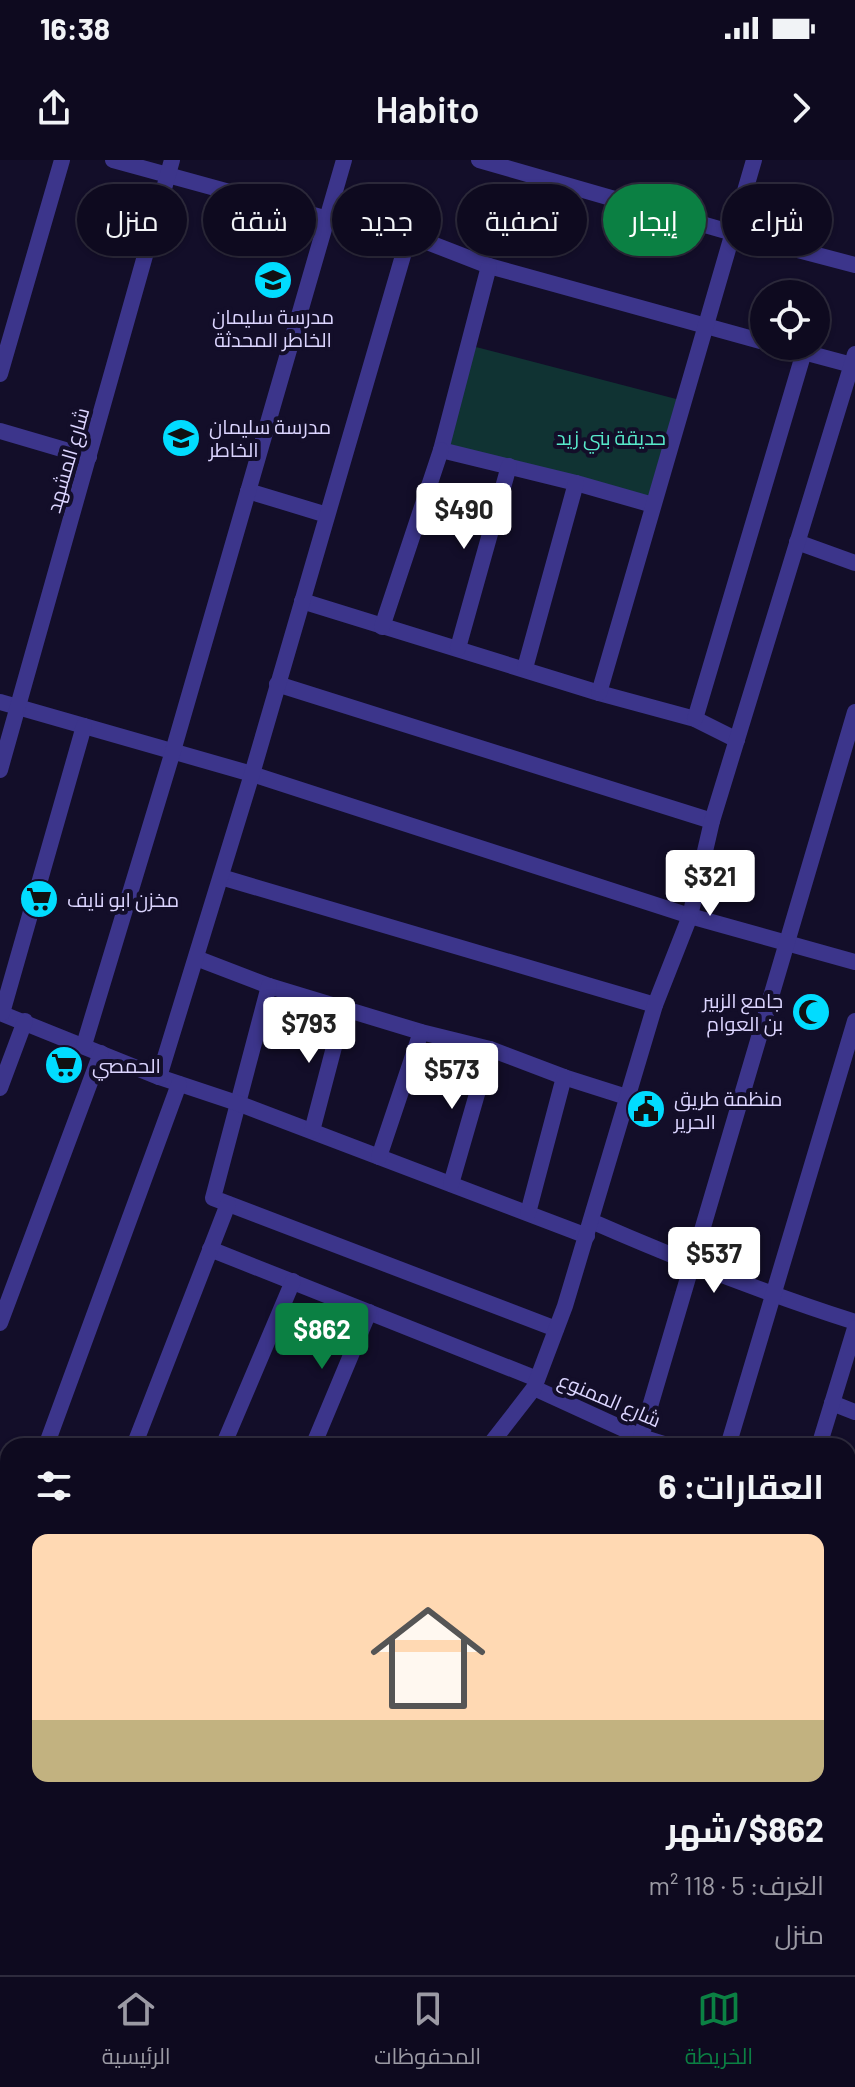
<!DOCTYPE html>
<html lang="ar">
<head>
<meta charset="utf-8">
<style>
  body { margin:0; font-family:Barlow,Cairo,sans-serif; background:#171328; color:#f1f3f6; direction:rtl; height:100vh; display:flex; flex-direction:column; font-size:30px; white-space:nowrap }
  * { box-sizing:border-box; margin:0 }
  p { font-size:26px; color:#9b9aa4 }
  .icon { flex:none; width:44px; height:44px; fill:none; stroke:currentColor; stroke-width:2; stroke-linecap:round; stroke-linejoin:round }
  .map { position:relative; flex:1; overflow:hidden; direction:ltr }
  .drawer { position:absolute; left:0px; top:1278px; width:856px; height:538px; display:flex; flex-direction:column; background:#0e0a1f; border-radius:24px 24px 0 0; box-shadow:0 2px 6px #0004,0 0 0 2px #2e2b3d; direction:rtl }
  .drawer>* { flex:none }
  .top-card { position:absolute; left:24px; top:24px; width:808px; height:72px; direction:rtl; display:flex; gap:16px }
  .controls { position:absolute; left:750px; top:120px; display:grid; gap:16px }
  .controls a { display:grid; place-items:center; width:80px; height:80px; border-radius:50%; background:#0e0a1f; box-shadow:0 2px 6px #0004,0 0 0 2px #2e2b3d; font-size:40px }
  .price { position:absolute; translate:-50% -68px; padding:0 18px; border-radius:8px; background:#fff; color:#222; font-size:26px; line-height:52px; filter:drop-shadow(0 2px 4px #0008) }
  .price::after { content:''; position:absolute; left:50%; top:48px; width:24px; height:18px; margin-left:-12px; background:inherit; clip-path:polygon(0 0,100% 0,50% 100%) }
  .price.active { background:#0b8043; color:#fff }
  ul { padding:0; list-style:none }
  li { display:grid; align-content:center; gap:16px; height:424px; padding:0 32px }
  li span { display:grid; place-items:center; height:248px; border-radius:16px; color:#555 }
  li>.icon { margin-inline-start:auto }
  span .icon { width:144px; height:144px; fill:#fffc; stroke-width:1 }
  li b { font-size:34px }
  h2 { display:flex; justify-content:space-between; align-items:center; height:96px; padding:0 32px; font-size:34px }
  .pill { padding:0 28px; border-radius:36px; background:#0e0a1f; box-shadow:0 2px 6px #0004,0 0 0 2px #2e2b3d; font-size:28px; line-height:72px }
  .pill.active { background:#0b8043; color:#fff }
  .status { display:flex; justify-content:space-between; align-items:center; height:56px; padding:0 40px; background:#0e0a1f; direction:ltr }
  .status svg { height:22px; fill:currentColor }
  header { display:flex; justify-content:space-between; align-items:center; height:104px; padding:0 32px; background:#0e0a1f; font-size:36px; font-weight:600 }
  .tab-bar { display:flex; justify-content:space-around; align-items:center; height:112px; border-top:2px solid #2e2b3d; background:#0e0a1f; font-size:22px; color:#9b9aa4 }
  .tab-bar a { display:grid; justify-items:center; gap:4px }
  .tab-bar .active { color:#0b8043 }
  .map>svg:first-child { display:block }
  .green { fill:#103333 }
  .lines { fill:none; stroke-linecap:round; stroke-linejoin:round }
  .street { stroke:#3c358b; stroke-width:16 }
  .secondary { stroke:#766cff; stroke-width:20 }
  .labels { text-anchor:middle; dominant-baseline:central; stroke-width:8; stroke-linejoin:round; paint-order:stroke }
  .poi-label { font-size:20px; fill:#dcd5ff; stroke:#130e29; text-anchor:start }
  .park-label { font-size:20px; fill:#58e9ca; stroke:#130e29 }
  .street-label { font-size:20px; fill:#dcd5ff; stroke:#130e29 }
</style>
</head>
<body>
<div class="status"><b>16:38</b><svg viewBox="0 0 49 12"><path d="M0 12V9h3v3zM5 12V6h3v6zM10 12V3h3v9zM15 12V0h3v12zM26 1h20v11H26zM47 4h2v5h-2z"/></svg></div>
<header><svg class="icon" aria-label="forward" viewBox="0 0 24 24"><path d="M9 5l7 7-7 7"/></svg>Habito<svg class="icon" aria-label="share" viewBox="0 0 24 24"><path d="M12 15V3M7 8l5-5 5 5M5 13v7h14v-7"/></svg></header>
<div class="map">
<svg width="855" height="1815" viewBox="0 0 855 1815">
  <rect width="100%" height="100%" fill="#130e29"/>
  <path class="green" d="M472 186 680 240 652 343 443 290Z"/>
  <g class="lines">
    <g class="street">
      <path d="M113 0 328 59 409 75 489 106 764 182"/>
      <path d="M479 0 733 73 855 105"/>
      <path d="M489 106 441 290 576 323 653 345"/>
      <path d="M781 186 852 205"/>
      <path d="M0 214 62 0"/>
      <path d="M0 271 89 297"/>
      <path d="M248 331 327 355"/>
      <path d="M797 382 855 403"/>
      <path d="M302 441 599 533 695 559 737 580"/>
      <path d="M382 467 441 290"/>
      <path d="M458 488 509 306"/>
      <path d="M525 508 576 323"/>
      <path d="M277 524 712 661"/>
      <path d="M599 533 754 0"/>
      <path d="M0 542 252 614 690 756 855 802"/>
      <path d="M695 559 804 192"/>
      <path d="M0 610 172 0"/>
      <path d="M221 717 655 845"/>
      <path d="M196 798 269 826 421 872 490 889 564 917 627 937"/>
      <path d="M269 826 213 1038 556 1169"/>
      <path d="M0 853 159 917 240 944 587 1076"/>
      <path d="M2 853 84 566"/>
      <path d="M84 885 173 591 344 0"/>
      <path d="M159 917 252 614 409 75"/>
      <path d="M0 928 25 861"/>
      <path d="M312 971 344 849"/>
      <path d="M379 997 421 872"/>
      <path d="M451 1024 490 889"/>
      <path d="M528 1053 564 917"/>
      <path d="M591 1061C678 1099 764 1133 855 1162"/>
      <path d="M210 1089 537 1219"/>
      <path d="M0 1163 101 893"/>
      <path d="M534 1228 641 1277 670 1286"/>
      <path d="M832 1243 855 1252"/>
      <path d="M641 1277 855 552"/>
      <path d="M46 1286 179 924"/>
      <path d="M134 1286 228 1044"/>
      <path d="M223 1286 293 1121"/>
      <path d="M313 1286 369 1152"/>
      <path d="M489 1286 534 1228 565 1146 655 845 690 756 712 661 855 194"/>
      <path d="M728 1286 855 861"/>
      <path d="M819 1286 855 1168"/>
      <path d="M0 1320 8 1325"/>
      <path d="M848 1361 852 1355"/>
      <path d="M848 1473 855 1463"/>
      <path d="M0 1475 8 1463"/>
      <path d="M848 1599 855 1589"/>
      <path d="M0 1689 8 1693"/>
      <path d="M848 1762 855 1752"/>
      <path d="M0 1805 24 1815"/>
      <path d="M157 1815 161 1808"/>
      <path d="M319 1815 324 1808"/>
      <path d="M426 1815 431 1808"/>
      <path d="M537 1815 542 1808"/>
      <path d="M614 1815 619 1808"/>
      <path d="M699 1815 704 1808"/>
      <path d="M808 1815 813 1808"/>
    </g>
    <g class="secondary">
      <path d="M0 1623 8 1628"/>
      <path d="M295 1808 306 1815"/>
    </g>
  </g>
  <defs>
    <g id="school-disc" transform="scale(2)"><circle r="9.5" fill="#01dcff" stroke="#130e29"/><path d="M0-5L7-2L0 1L-7-2ZM-4 1L0 2.5L4 1V4Q0 6-4 4Z" fill="#111"/></g>
    <g id="supermarket-disc" transform="scale(2)"><circle r="9.5" fill="#01dcff" stroke="#130e29"/><path d="M-6-5.5h2.5l.6 2H6L4.5 2H-2.5L-4.4-4H-6ZM-1.5 3.2a1.3 1.3 0 1 0 .1 0ZM3 3.2a1.3 1.3 0 1 0 .1 0Z" fill="#111"/></g>
    <g id="mosque-disc" transform="scale(2)"><circle r="9.5" fill="#01dcff" stroke="#130e29"/><path d="M3.5-4.9A6 6 0 1 0 3.5 4.9A5 5 0 1 1 3.5-4.9Z" fill="#111"/></g>
    <g id="civic-disc" transform="scale(2)"><circle r="9.5" fill="#01dcff" stroke="#130e29"/><path d="M-.6-6.5H3V-4.5H.6V-3L4-1V1h2V6H-6V1h2V-1L-.6-3ZM-1.2 2.5V6h2.4V2.5Z" fill="#111"/></g>
  </defs>
  <g fill-rule="evenodd">
    <use href="#school-disc" x="273" y="120"/>
    <use href="#school-disc" x="181" y="278"/>
    <use href="#supermarket-disc" x="39" y="739"/>
    <use href="#mosque-disc" x="811" y="852"/>
    <use href="#supermarket-disc" x="64" y="905"/>
    <use href="#civic-disc" x="646" y="949"/>
  </g>
  <g class="labels">
    <g class="poi-label">
      <text x="273" y="156" text-anchor="middle">مدرسة سليمان<tspan x="273" dy="23">الخاطر المحدثة</tspan></text>
      <text x="209" y="266">مدرسة سليمان<tspan x="209" dy="23">الخاطر</tspan></text>
      <text x="67" y="739">مخزن ابو نايف</text>
      <text x="783" y="840" text-anchor="end">جامع الزبير<tspan x="783" dy="23">بن العوام</tspan></text>
      <text x="92" y="905">الحمصي</text>
      <text x="674" y="938">منظمة طريق<tspan x="674" dy="23">الحرير</tspan></text>
    </g>
    <g class="park-label">
      <text x="611" y="277">حديقة بني زيد</text>
    </g>
    <g class="street-label">
      <text transform="translate(67 300) rotate(-74)">شارع المشهد</text>
      <text transform="translate(610 1239) rotate(23)">شارع الممنوع</text>
    </g>
  </g>
</svg>
<div class="controls">
<a><svg class="icon" aria-label="locate" viewBox="0 0 24 24"><circle cx="12" cy="12" r="6"/><path d="M12 2v4M12 18v4M2 12h4M18 12h4"/></svg></a>
</div>
<b class="price" style="left:464px;top:391px">$490</b>
<b class="price" style="left:710px;top:758px">$321</b>
<b class="price" style="left:309px;top:905px">$793</b>
<b class="price" style="left:452px;top:951px">$573</b>
<b class="price" style="left:714px;top:1135px">$537</b>
<b class="price active" style="left:322px;top:1211px">$862</b>
<div class="top-card">
<a class="pill">شراء</a>
<a class="pill active">إيجار</a>
<a class="pill">تصفية</a>
<a class="pill">جديد</a>
<a class="pill">شقة</a>
<a class="pill">منزل</a>
</div>
<section class="drawer">
<h2>العقارات: 6<svg class="icon" aria-label="filters" viewBox="0 0 24 24"><path d="M4 7h16M4 17h16"/><circle cx="9" cy="7" r="2"/><circle cx="15" cy="17" r="2"/></svg></h2>
<ul>
<li><span style="background:linear-gradient(#ffd9b3 75%,#c2b280 0)"><svg class="icon" aria-label="home" viewBox="0 0 24 24"><path d="M3 11l9-7 9 7M6 9v11h12V9"/></svg></span><div><b>$862/شهر</b><p>الغرف: 5 · 118 m²</p><p>منزل</p></div></li>
</ul>
</section>
</div>
<nav class="tab-bar">
<a class="active"><svg class="icon" aria-label="map" viewBox="0 0 24 24"><path d="M3 6l6-2 6 2 6-2v14l-6 2-6-2-6 2zM9 4v14M15 6v14"/></svg>الخريطة</a>
<a><svg class="icon" aria-label="saved" viewBox="0 0 24 24"><path d="M7 4h10v16l-5-4-5 4z"/></svg>المحفوظات</a>
<a><svg class="icon" aria-label="home" viewBox="0 0 24 24"><path d="M3 11l9-7 9 7M6 9v11h12V9"/></svg>الرئيسية</a>
</nav>
</body>
</html>
